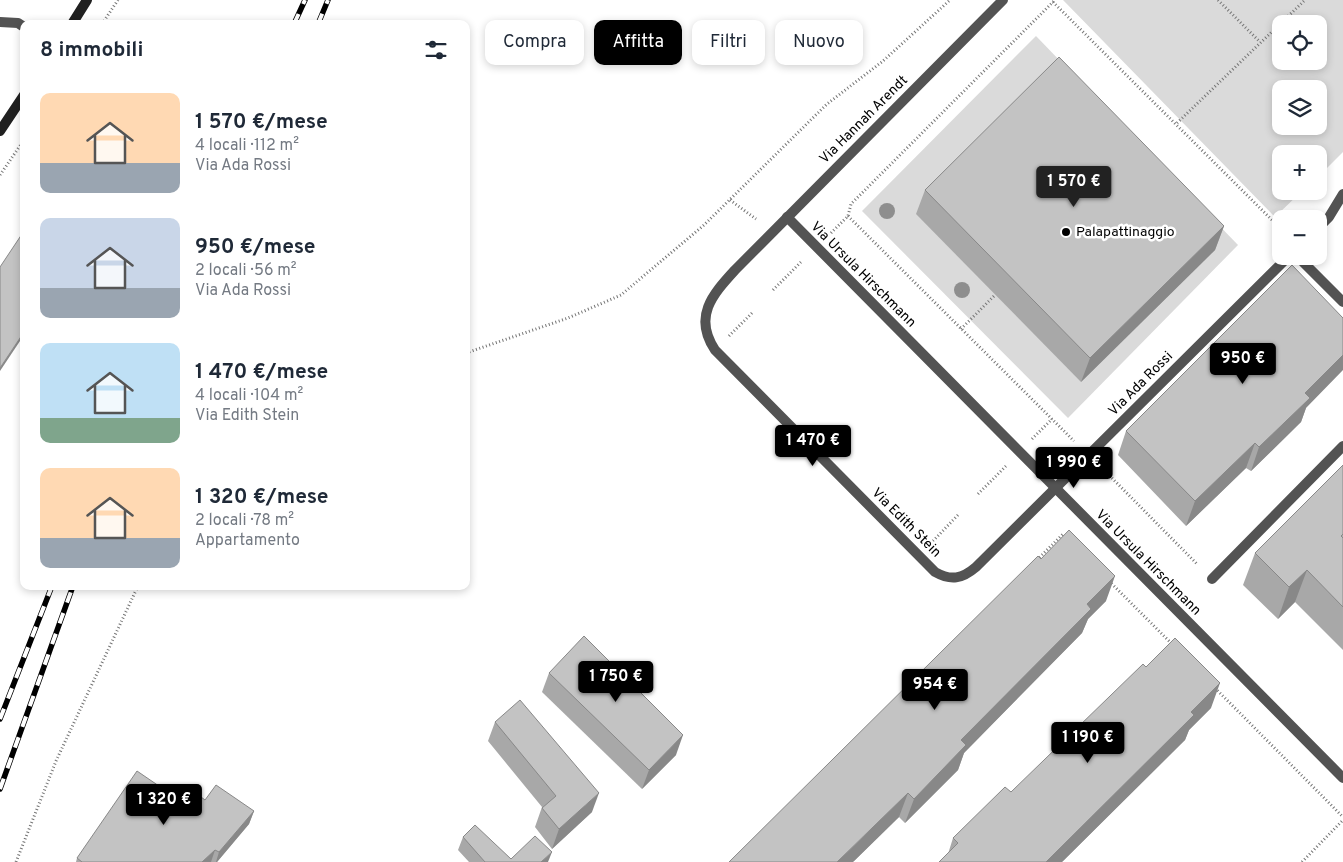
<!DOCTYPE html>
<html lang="it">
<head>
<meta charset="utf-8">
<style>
  body { margin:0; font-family:Overpass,sans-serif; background:#f2f2f3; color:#1f2937; height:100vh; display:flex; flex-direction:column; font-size:19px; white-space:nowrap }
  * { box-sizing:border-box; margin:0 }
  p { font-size:16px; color:#747a83 }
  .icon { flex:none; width:28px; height:28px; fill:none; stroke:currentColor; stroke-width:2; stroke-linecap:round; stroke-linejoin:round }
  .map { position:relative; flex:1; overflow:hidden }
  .side { position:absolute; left:20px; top:20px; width:450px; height:570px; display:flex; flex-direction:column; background:#fff; border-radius:10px; box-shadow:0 2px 8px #0003 }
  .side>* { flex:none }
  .guide { position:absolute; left:485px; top:20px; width:475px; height:45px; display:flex; gap:10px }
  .tools { position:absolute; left:1272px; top:15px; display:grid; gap:10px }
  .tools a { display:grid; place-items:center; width:55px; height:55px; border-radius:10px; background:#fff; box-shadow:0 2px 8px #0003; font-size:25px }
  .price { position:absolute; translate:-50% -42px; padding:0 11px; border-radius:5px; background:#000; color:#fff; font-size:16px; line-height:32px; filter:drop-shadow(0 1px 2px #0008) }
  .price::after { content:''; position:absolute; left:50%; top:30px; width:15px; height:11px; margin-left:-8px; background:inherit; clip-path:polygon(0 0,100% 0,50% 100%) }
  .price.on { background:#222; color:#fff }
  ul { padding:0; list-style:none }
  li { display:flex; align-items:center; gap:15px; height:125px; padding:0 20px }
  li span { display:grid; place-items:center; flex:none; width:140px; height:100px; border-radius:10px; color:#555 }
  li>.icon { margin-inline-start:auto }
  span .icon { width:60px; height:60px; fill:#fffc; stroke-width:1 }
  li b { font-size:21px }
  h2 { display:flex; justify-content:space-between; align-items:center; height:60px; padding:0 20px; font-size:21px }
  .pill { padding:0 18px; border-radius:10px; background:#fff; box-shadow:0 2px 8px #0003; font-size:18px; line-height:45px }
  .pill.on { background:#000; color:#fff }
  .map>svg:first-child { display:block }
  .green { fill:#dadada; fill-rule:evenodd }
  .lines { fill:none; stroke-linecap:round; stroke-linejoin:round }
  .path { stroke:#757575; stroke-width:3; stroke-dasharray:1 2.5; stroke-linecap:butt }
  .lane { stroke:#535353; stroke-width:10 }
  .street { stroke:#535353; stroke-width:10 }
  .secondary { stroke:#202020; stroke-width:10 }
  .rail-casing { stroke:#000; stroke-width:5.5 }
  .rail { stroke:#fff; stroke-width:4; stroke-dasharray:11; stroke-linecap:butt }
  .tree { fill:#8e8e8e }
  .wall { fill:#a8a8a8 }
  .shaded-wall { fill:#888 }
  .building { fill:#c3c3c3; stroke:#888 }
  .poi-dot { fill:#000; stroke:#fff; stroke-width:2 }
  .labels { text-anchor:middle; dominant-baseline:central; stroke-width:5; stroke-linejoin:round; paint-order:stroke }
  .street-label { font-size:14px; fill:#000; stroke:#fff }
  .poi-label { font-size:14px; fill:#000; stroke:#fff; text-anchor:start }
</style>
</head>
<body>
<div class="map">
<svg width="1343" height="862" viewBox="0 0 1343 862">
  <rect width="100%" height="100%" fill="#fff"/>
  <g class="green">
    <path d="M1063 0H1343V152L1319 176V154H1281V191H1302L1275 217ZM1281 24H1319V61H1281ZM1281 89H1319V126H1281Z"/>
    <path d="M1036 36 1238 245 1068 418 862 211Z"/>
  </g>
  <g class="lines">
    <g class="path">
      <path d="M1218 0 1260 42"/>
      <path d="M1053 2 1281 229"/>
      <path d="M102 24 118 0"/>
      <path d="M1177 123 1305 0"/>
      <path d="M0 175 24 140"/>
      <path d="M730 200 756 219"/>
      <path d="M848 216 1074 441"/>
      <path d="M831 233 848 216 851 204 1055 0"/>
      <path d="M773 290 802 261"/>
      <path d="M961 329 995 295"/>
      <path d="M729 336 753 312"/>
      <path d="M466 353 568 318 621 295 704 225 827 104 883 61 950 0"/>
      <path d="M1032 439 1052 419"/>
      <path d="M1102 468 1198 565"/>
      <path d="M978 494 1006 466"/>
      <path d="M933 541 958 515"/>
      <path d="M1037 560 1063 534 1066 538"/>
      <path d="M1109 581 1172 644"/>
      <path d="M1215 688 1343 817"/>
      <path d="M16 862 56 761 138 586"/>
      <path d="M1302 862 1343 820"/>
    </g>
    <g class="lane">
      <path d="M0 22 18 23 24 27"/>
      <path d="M1297 256 1343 302"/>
      <path d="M1212 579 1343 446"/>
    </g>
    <g class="street">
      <path d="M1003 0 735 270C712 295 693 317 715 350L935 572C951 581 962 579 976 567L1289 256"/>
      <path d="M787 217 1343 778"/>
      <path d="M1319 227 1329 217 1343 194"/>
    </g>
    <g class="secondary">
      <path d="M72 24 87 0"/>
      <path d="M0 131 24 95"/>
    </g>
    <g class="rail-casing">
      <g id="rail">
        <path d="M294 24 305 0"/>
        <path d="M318 24 328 0"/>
        <path d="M0 719 52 586"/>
        <path d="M0 789 73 586"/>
      </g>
    </g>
    <use href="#rail" class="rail"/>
  </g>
  <g class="tree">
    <circle cx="887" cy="211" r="8"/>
    <circle cx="962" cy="290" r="8"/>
  </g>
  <g class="wall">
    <path d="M925 190 1224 226 1215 250 1081 382 916 214Z"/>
    <path d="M1306 408 1301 422 1251 471 1246 468 1186 526 1118 455 1126 431Z"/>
    <path d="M1343 465V650L1295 602 1278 619 1243 585 1255 553Z"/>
    <path d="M1041 559 1106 601 1088 619 1082 633 964 753 958 770 905 823 899 817 853 862Z"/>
    <path d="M549 673 676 755 642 789 542 692Z"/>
    <path d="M1211 708 1189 730 1185 740 1062 862H939L948 854 953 838 1011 792Z"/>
    <path d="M495 722 592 812 552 849 535 827 542 807 488 741Z"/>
    <path d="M178 799 195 804 205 800 254 811 249 824 217 862H76L77 858Z"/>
    <path d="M463 837 511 859 548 862H469L458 850Z"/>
  </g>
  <g class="shaded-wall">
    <path d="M1224 226 1215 250 1081 382 1090 358Z"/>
    <path d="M24 332V335L0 371V368Z"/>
    <path d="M1343 355V370L1306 408 1301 422 1251 471 1259 447 1305 393Z"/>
    <path d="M1255 443 1246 468 1186 526 1195 501Z"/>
    <path d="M1307 570 1295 602 1278 619 1289 587Z"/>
    <path d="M1115 576 1106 601 1088 619 1082 633 964 753 958 770 905 823 914 799 961 740 1087 604Z"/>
    <path d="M1220 683 1211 708 1189 730 1185 740 1062 862H1046L1191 712Z"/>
    <path d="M683 735 676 755 642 789 649 770Z"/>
    <path d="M599 793 592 812 552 849 559 829Z"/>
    <path d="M908 793 899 817 853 862H837Z"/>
    <path d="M254 811 249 824 217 862H216L219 852Z"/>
    <path d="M215 850 211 862H202Z"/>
    <path d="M552 852 548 862H541Z"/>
  </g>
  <g class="building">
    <path d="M1059 57 1224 226 1090 358 925 190Z"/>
    <path d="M24 231V332L0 368V267Z"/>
    <path d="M1292 265 1343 318V355L1305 393 1310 398 1259 447 1255 443 1195 501 1126 431Z"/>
    <path d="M1343 465V534L1341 536 1343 538V607L1307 570 1289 587 1255 553Z"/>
    <path d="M1069 530 1115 576 1087 604 1091 609 961 740 966 745 914 799 908 793 837 862H729L1038 556 1041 559Z"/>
    <path d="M584 636 683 735 649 770 549 673Z"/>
    <path d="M1175 638 1220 683 1191 712 1194 715 1046 862H939L958 843 953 838 1005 787 1011 792 1143 664 1146 667Z"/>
    <path d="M520 700 599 793 559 829 542 808 556 796 495 722Z"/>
    <path d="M137 771 178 799 181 795 195 804 201 797 205 800 216 785 254 811 219 852 215 850 202 862H82L77 858Z"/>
    <path d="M475 825 511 859 535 836 552 852 541 862H485L463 837Z"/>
  </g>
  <circle class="poi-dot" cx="1066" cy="232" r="5"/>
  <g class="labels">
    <g class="street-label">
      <text transform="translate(864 120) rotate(-45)">Via Hannah Arendt</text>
      <text transform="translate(863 275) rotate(45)">Via Ursula Hirschmann</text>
      <text transform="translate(1141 384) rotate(-45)">Via Ada Rossi</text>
      <text transform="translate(906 523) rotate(45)">Via Edith Stein</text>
      <text transform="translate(1148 563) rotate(45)">Via Ursula Hirschmann</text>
    </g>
    <g class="poi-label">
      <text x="1076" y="232">Palapattinaggio</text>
    </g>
  </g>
</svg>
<div class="tools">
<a><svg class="icon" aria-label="locate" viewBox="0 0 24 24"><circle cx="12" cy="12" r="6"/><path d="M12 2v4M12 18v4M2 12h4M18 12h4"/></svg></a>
<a><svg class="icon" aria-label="layers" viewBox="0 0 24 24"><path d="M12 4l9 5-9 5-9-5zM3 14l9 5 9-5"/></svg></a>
<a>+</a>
<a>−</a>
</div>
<b class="price on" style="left:1074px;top:208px">1 570 €</b>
<b class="price" style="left:1243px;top:385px">950 €</b>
<b class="price" style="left:813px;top:467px">1 470 €</b>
<b class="price" style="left:1074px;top:489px">1 990 €</b>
<b class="price" style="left:616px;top:703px">1 750 €</b>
<b class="price" style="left:935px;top:711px">954 €</b>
<b class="price" style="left:1088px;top:764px">1 190 €</b>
<b class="price" style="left:164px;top:826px">1 320 €</b>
<div class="guide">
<a class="pill">Compra</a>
<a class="pill on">Affitta</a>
<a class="pill">Filtri</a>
<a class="pill">Nuovo</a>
</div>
<section class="side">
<h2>8 immobili<svg class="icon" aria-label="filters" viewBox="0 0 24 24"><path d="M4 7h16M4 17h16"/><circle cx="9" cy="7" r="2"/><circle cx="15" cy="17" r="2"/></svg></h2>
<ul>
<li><span style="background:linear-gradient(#ffd9b3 70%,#9aa5b1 0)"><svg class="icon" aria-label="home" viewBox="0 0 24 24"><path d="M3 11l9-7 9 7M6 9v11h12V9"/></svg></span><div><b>1 570 €/mese</b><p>4 locali · 112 m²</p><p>Via Ada Rossi</p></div></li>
<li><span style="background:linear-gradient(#c9d6e8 70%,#9aa5b1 0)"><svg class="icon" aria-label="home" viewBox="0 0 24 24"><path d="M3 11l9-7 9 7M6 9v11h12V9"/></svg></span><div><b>950 €/mese</b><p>2 locali · 56 m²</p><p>Via Ada Rossi</p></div></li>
<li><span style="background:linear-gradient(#bfe0f5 75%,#7fa58c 0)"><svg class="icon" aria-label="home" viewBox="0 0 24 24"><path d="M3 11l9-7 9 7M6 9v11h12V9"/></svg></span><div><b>1 470 €/mese</b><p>4 locali · 104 m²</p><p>Via Edith Stein</p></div></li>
<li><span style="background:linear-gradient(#ffd9b3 70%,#9aa5b1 0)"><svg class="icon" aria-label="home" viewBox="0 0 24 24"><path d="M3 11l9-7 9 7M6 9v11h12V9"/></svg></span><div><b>1 320 €/mese</b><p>2 locali · 78 m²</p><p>Appartamento</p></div></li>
</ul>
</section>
</div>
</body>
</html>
